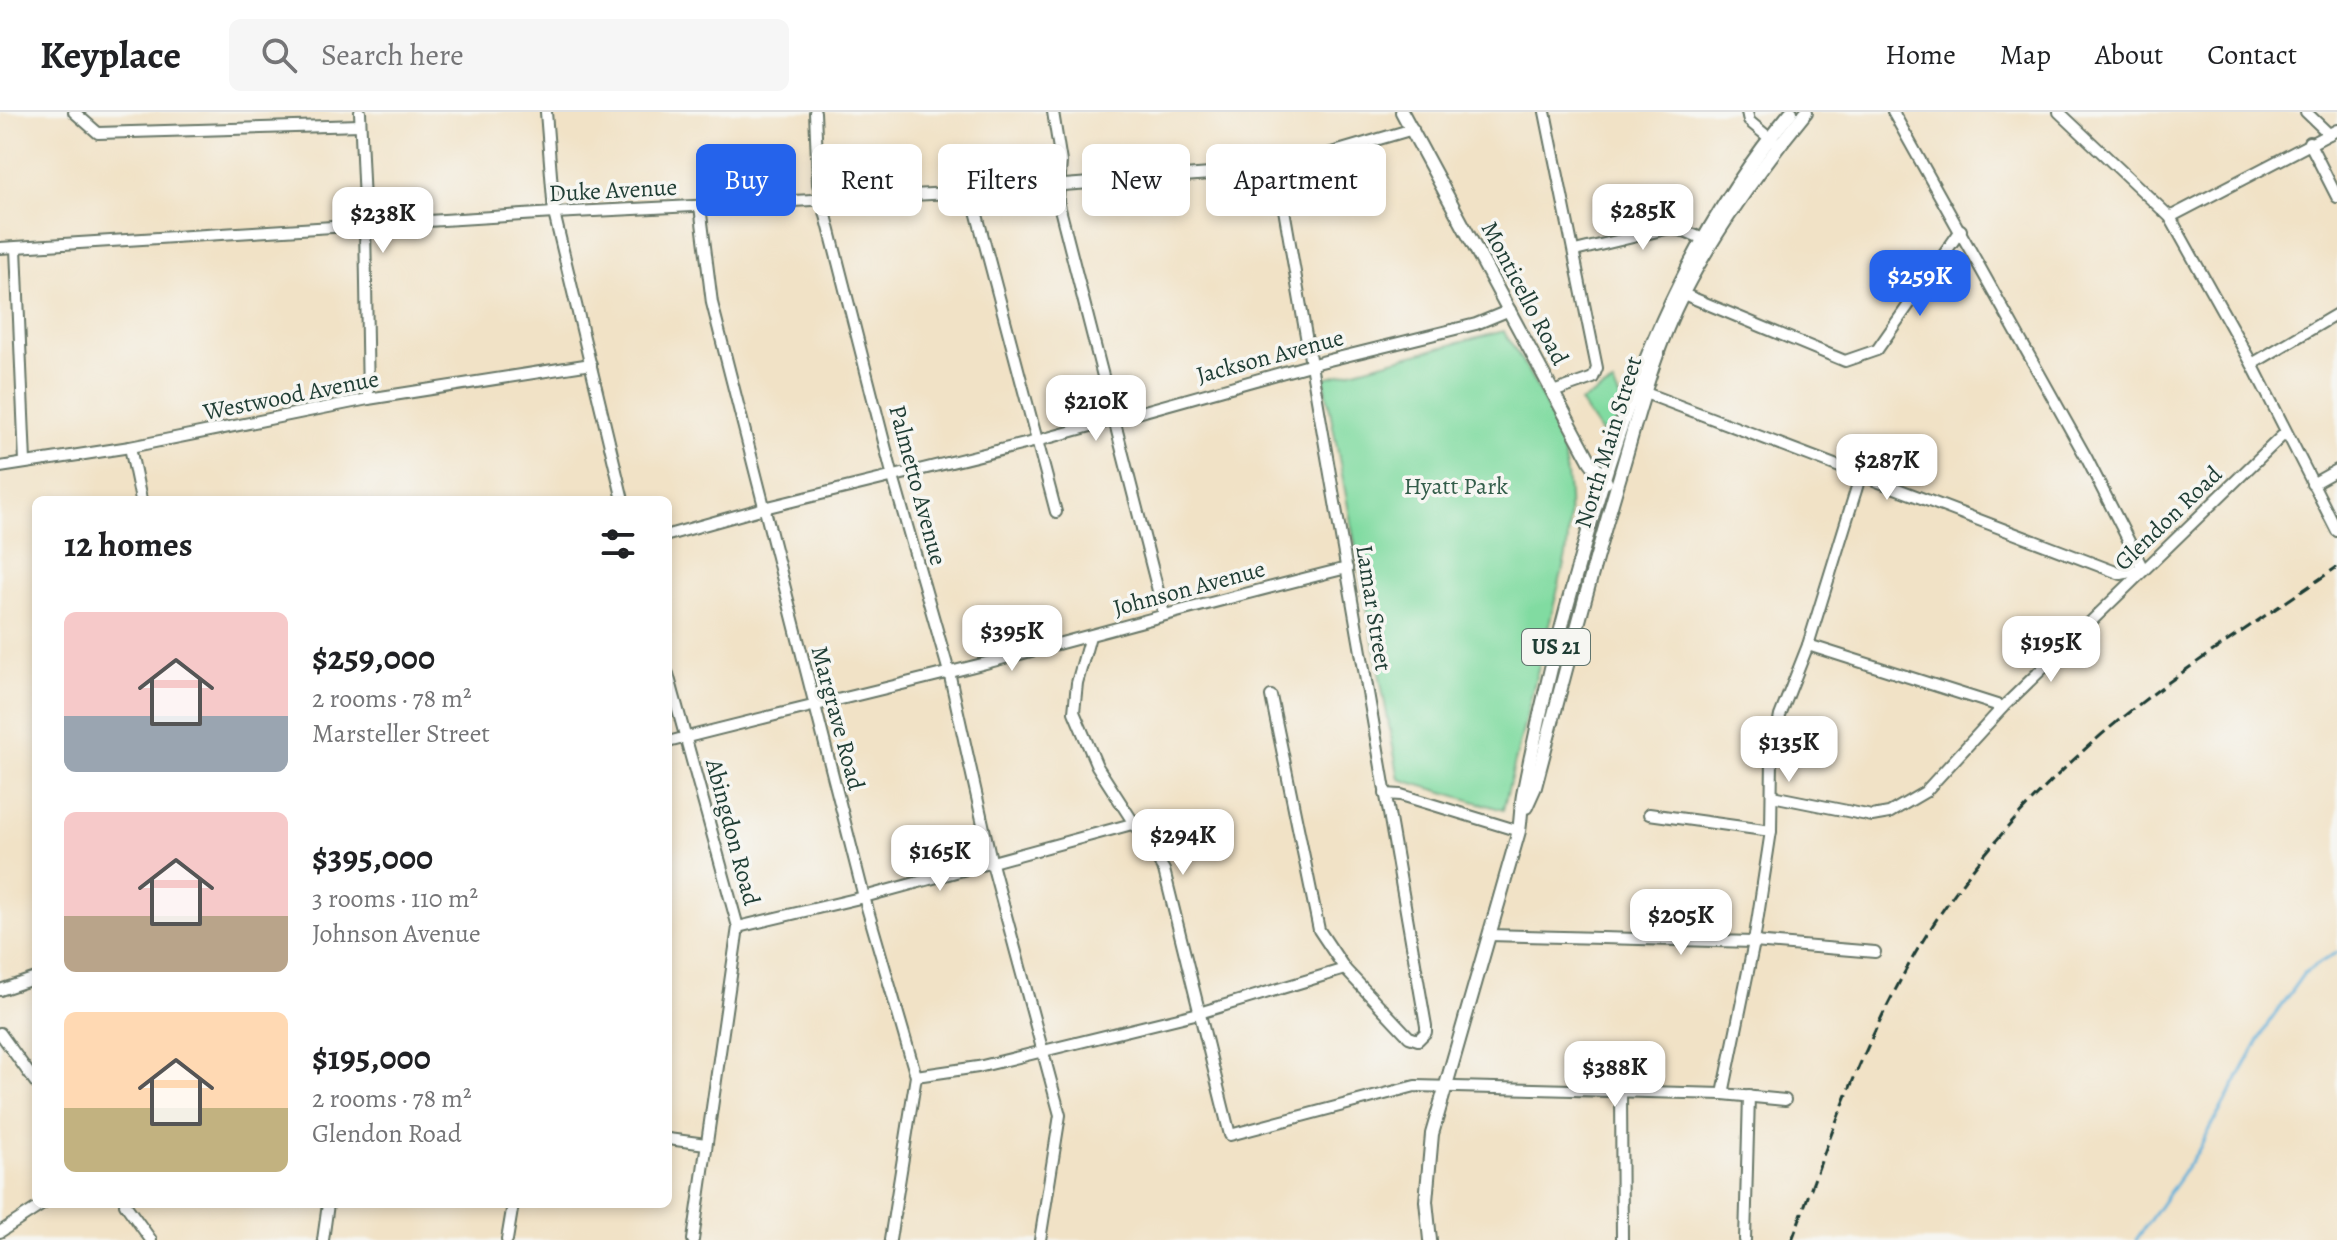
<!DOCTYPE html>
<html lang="en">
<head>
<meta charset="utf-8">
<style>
  body { margin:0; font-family:Alegreya,serif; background:#f6f6f6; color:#202124; height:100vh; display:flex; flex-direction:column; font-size:30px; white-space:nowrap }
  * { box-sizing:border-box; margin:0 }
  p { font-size:26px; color:#757577 }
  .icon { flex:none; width:44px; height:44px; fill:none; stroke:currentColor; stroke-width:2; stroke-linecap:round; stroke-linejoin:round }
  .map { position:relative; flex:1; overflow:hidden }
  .side { position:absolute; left:32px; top:384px; width:640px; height:712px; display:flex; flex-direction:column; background:#fff; border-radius:12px; box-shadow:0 4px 12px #0003 }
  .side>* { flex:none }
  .top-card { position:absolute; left:696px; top:32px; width:760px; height:72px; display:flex; gap:16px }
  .price { position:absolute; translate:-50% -68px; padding:0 18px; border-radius:16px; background:#fff; color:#222; font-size:26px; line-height:52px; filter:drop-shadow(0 2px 4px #0008) }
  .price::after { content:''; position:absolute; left:50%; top:48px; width:24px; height:18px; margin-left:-12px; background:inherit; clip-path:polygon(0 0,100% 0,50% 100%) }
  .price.on { background:#2563eb; color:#fff }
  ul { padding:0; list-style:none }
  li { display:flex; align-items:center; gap:24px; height:200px; padding:0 32px }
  li span { display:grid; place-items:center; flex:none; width:224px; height:160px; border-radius:12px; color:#555 }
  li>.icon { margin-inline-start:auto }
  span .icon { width:96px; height:96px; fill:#fffc; stroke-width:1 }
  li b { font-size:34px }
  h2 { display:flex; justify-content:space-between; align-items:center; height:96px; padding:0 32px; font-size:34px }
  .tag { padding:0 28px; border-radius:12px; background:#fff; box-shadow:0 4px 12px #0003; font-size:28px; line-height:72px }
  .tag.on { background:#2563eb; color:#fff }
  header { display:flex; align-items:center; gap:48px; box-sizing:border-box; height:112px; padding:0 40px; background:#fff; border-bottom:2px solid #e0e0e0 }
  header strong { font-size:38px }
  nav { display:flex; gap:44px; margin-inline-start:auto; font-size:28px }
  .search { width:560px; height:72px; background:#f6f6f6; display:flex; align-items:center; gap:20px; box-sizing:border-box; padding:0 28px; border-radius:12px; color:#757577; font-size:30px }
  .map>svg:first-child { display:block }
  .green { fill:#81dba1; stroke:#508c6a; stroke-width:2 }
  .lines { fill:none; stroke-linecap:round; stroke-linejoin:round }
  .stream { stroke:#5fafd9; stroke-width:3 }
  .minor-casing { stroke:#687767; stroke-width:14 }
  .major-casing { stroke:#687767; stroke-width:16 }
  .minor { stroke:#fff; stroke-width:10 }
  .major { stroke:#fff; stroke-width:12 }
  .rail { stroke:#1f3d34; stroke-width:3; stroke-dasharray:12 6; stroke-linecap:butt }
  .labels { text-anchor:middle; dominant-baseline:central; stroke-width:7; stroke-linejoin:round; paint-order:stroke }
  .shield { fill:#f6f6f2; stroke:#60746d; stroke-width:2 }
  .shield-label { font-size:22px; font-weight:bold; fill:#1f3d34 }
  .street-label { font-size:24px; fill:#1f3d34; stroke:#f6f6f2 }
  .park-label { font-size:24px; fill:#335d4a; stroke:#f6f6f2 }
</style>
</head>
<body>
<header>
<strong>Keyplace</strong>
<div class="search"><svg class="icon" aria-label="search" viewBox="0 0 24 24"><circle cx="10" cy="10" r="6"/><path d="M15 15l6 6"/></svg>Search here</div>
<nav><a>Home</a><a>Map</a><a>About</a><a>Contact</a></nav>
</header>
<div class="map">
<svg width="2337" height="1128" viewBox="0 0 2337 1128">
  <rect width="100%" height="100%" fill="#f6f6f2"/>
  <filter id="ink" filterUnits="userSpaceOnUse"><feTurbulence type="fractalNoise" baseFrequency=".0125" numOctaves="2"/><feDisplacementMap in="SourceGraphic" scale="16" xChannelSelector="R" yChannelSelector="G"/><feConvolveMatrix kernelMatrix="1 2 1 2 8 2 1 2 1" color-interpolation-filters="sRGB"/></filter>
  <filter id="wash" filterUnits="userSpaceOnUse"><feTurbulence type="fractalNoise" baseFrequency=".006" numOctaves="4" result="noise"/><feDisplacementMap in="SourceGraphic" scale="32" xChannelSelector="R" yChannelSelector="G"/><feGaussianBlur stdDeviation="1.8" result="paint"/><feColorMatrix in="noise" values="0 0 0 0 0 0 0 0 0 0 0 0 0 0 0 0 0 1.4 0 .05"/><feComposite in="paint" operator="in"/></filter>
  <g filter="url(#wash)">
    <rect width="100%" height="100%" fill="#f1e2c6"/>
    <g class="green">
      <path d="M1504 219C1553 299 1579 347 1566 444L1503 698 1399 667 1324 266Z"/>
      <path d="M1613 272 1622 291 1614 316 1601 321 1580 290Z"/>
    </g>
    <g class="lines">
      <path class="stream" d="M2136 1128 2198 1039 2269 910 2304 861 2337 840"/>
    </g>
  </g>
  <g filter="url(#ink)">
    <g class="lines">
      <g class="minor-casing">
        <g id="minor">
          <path d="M74 0 98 21 360 13"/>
          <path d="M360 0 365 113 368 287"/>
          <path d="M546 0 554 101 623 388"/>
          <path d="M815 0 818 72 893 365 949 560 991 748 1060 1003 1040 1128"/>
          <path d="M1053 0 1061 50 1058 89 1164 502"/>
          <path d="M1545 0 1597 256 1593 266 1553 280"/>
          <path d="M1747 0 1749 9 1774 30"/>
          <path d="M2059 0 2170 105 2252 252 2337 419"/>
          <path d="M2306 0 2329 22"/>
          <path d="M2309 30 2337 85"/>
          <path d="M971 80 1056 400"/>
          <path d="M700 94 712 191 864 785 916 964 890 1128"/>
          <path d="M2170 105 2337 18"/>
          <path d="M0 136 554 101 971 80 1277 57 1413 17"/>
          <path d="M16 136 25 350"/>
          <path d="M1575 139 1670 116 1687 120 1708 129"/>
          <path d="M1676 179 1845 249 1877 238 1961 118"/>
          <path d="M2252 252 2337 202"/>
          <path d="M1640 279 2121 462 2143 457 2087 347 1893 0"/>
          <path d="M130 335 141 388"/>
          <path d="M0 355 130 335 368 287 591 252"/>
          <path d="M2312 372 2337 358"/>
          <path d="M668 423 764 396 1037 329 1313 252 1476 212 1510 198"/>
          <path d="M1090 524 1077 571 1074 600 1097 654 1164 758 1230 1023 1415 974 1723 982 1785 988"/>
          <path d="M1808 533 2003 595"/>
          <path d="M668 562 738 815 693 1128"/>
          <path d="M1271 584 1319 818 1345 857 1409 925 1418 928 1426 920V914L1277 57"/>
          <path d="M668 630C772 603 877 579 982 552 1104 520 1225 486 1347 456"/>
          <path d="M1385 682 1401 683 1519 719"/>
          <path d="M1772 684 1872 704 1889 701 1925 680 2003 595 2285 321"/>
          <path d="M1649 702 1771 719"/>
          <path d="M738 815 864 785 1132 712"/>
          <path d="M1489 823 1754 830 1875 840"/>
          <path d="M0 878 36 866"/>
          <path d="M0 921 36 971"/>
          <path d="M916 964 978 955 1199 901 1345 857"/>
          <path d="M1621 980 1622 1128"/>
          <path d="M1723 982 1754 830 1771 719 1772 646 1780 604 1808 533 1861 362"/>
          <path d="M668 1027 706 1032"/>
          <path d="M125 1092 151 1128"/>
          <path d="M0 1120 43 1092"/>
          <path d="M323 1128 328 1092"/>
          <path d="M507 1128 513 1092"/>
          <path d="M1745 1128 1749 984"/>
        </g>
      </g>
      <g class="major-casing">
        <g id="major">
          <path d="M1402 0 1590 349 1606 370"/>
          <path d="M1526 695 1535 675C1562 571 1589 467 1620 364 1638 303 1654 238 1683 181 1716 117 1760 56 1806 0"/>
          <path d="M1430 1128 1426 1089 1432 1022 1519 719C1521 707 1521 694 1523 683 1539 601 1559 520 1582 441 1627 279 1682 130 1791 0"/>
        </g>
      </g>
      <use href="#minor" class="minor"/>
      <use href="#major" class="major"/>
      <path class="rail" d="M1792 1128C1824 1041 1855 953 1899 871 1944 784 2010 706 2082 640 2156 572 2254 513 2337 455"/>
    </g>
  </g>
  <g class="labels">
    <rect class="shield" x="1522" y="517" width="68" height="36" rx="6"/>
    <g class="shield-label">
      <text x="1556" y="535">US 21</text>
    </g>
    <g class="street-label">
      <text transform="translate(613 78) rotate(-3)">Duke Avenue</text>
      <text transform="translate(1525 181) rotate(62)">Monticello Road</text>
      <text transform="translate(1270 244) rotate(-15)">Jackson Avenue</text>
      <text transform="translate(291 283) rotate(-11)">Westwood Avenue</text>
      <text transform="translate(1608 330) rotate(-73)">North Main Street</text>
      <text transform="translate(918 373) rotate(75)">Palmetto Avenue</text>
      <text transform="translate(2168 406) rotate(-44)">Glendon Road</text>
      <text transform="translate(1189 476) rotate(-15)">Johnson Avenue</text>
      <text transform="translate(1374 496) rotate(81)">Lamar Street</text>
      <text transform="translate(838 606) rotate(75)">Margrave Road</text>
      <text transform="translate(733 720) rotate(75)">Abingdon Road</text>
    </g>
    <g class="park-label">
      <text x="1456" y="374">Hyatt Park</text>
    </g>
  </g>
</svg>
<b class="price" style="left:1643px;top:140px">$285K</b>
<b class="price" style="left:383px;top:143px">$238K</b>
<b class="price on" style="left:1920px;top:206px">$259K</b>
<b class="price" style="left:1096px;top:331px">$210K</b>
<b class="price" style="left:1887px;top:390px">$287K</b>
<b class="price" style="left:1012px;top:561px">$395K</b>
<b class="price" style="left:2051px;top:572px">$195K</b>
<b class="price" style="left:1789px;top:672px">$135K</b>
<b class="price" style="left:1183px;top:765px">$294K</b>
<b class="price" style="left:940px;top:781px">$165K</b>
<b class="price" style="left:1681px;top:845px">$205K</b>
<b class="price" style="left:1615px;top:997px">$388K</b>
<div class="top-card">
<a class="tag on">Buy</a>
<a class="tag">Rent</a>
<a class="tag">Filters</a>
<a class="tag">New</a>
<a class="tag">Apartment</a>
</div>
<section class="side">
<h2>12 homes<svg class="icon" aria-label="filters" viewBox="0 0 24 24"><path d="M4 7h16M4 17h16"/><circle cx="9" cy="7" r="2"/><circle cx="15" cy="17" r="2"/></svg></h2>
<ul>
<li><span style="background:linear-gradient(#f6c9c9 65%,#9aa5b1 0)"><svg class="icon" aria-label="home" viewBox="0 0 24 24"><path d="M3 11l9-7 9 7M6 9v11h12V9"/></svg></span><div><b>$259,000</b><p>2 rooms · 78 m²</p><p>Marsteller Street</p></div></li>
<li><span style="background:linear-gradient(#f6c9c9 65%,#b9a48a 0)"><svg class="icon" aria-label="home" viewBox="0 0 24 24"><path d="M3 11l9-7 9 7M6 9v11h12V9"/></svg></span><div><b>$395,000</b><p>3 rooms · 110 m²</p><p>Johnson Avenue</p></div></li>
<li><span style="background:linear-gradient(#ffd9b3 60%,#c2b280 0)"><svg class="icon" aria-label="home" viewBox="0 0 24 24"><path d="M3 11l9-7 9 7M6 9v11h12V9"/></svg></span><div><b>$195,000</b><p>2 rooms · 78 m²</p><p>Glendon Road</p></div></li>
</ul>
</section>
</div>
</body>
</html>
